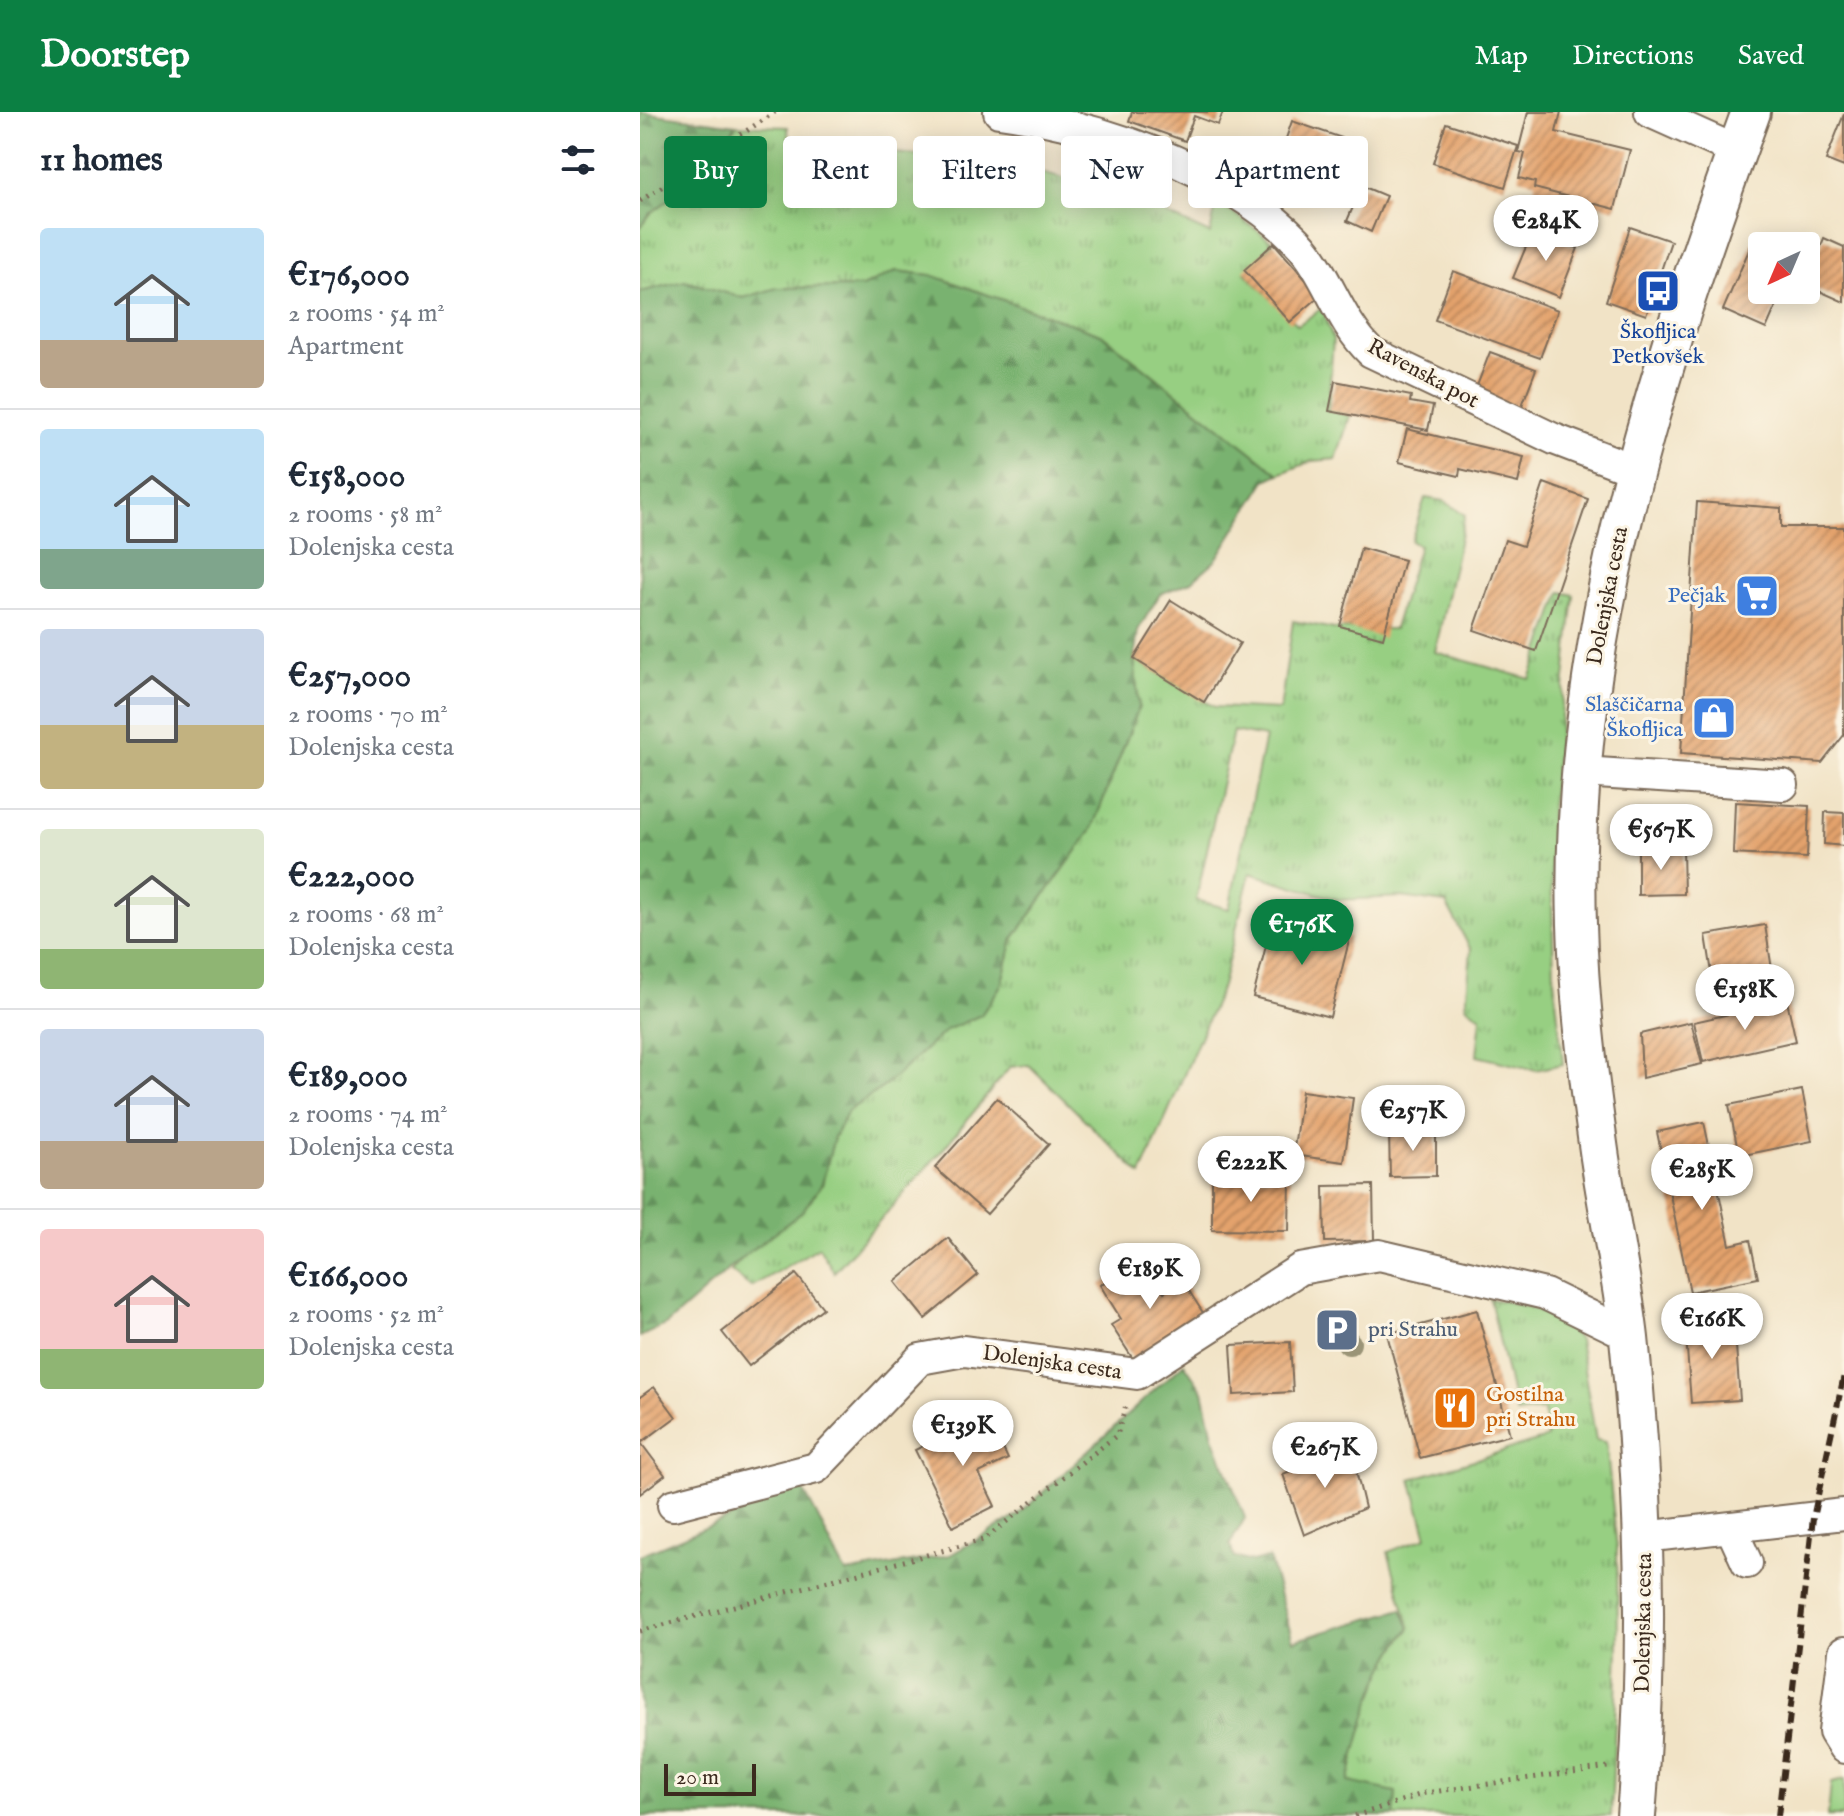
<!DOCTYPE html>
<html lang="en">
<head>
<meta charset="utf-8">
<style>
  body { margin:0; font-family:"IM FELL English",serif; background:#f2f2f3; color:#1f2937; height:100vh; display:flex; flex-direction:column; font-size:30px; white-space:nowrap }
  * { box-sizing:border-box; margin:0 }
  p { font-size:26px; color:#747a83 }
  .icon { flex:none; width:44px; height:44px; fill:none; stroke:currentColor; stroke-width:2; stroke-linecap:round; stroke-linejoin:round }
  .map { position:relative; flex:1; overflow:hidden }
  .panel { display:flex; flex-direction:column; background:#fff; width:640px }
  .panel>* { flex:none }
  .top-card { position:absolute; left:24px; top:24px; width:760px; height:72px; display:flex; gap:16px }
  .needle { width:52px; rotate:224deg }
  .buttons { position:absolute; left:1108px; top:120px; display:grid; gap:16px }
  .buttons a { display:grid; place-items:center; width:72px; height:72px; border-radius:8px; background:#fff; box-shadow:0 4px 20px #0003; font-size:40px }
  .scale { position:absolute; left:24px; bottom:20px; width:92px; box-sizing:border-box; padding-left:8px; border:4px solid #3b2a1e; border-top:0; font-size:22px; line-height:28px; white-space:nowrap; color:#3b2a1e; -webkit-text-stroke:6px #fcf5e5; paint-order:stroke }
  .price { position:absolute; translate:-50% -68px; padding:0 18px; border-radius:28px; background:#fff; color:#222; font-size:26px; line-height:52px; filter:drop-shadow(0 2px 4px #0008) }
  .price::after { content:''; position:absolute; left:50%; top:48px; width:24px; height:18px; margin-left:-12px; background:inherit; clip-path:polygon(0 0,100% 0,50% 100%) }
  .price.selected { background:#0b8043; color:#fff }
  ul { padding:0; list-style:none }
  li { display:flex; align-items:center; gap:24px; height:200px; padding:0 40px }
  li+li { border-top:2px solid #e0e1e3 }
  li span { display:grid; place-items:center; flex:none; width:224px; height:160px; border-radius:8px; color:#555 }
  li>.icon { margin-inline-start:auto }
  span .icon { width:96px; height:96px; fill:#fffc; stroke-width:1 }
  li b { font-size:34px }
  h2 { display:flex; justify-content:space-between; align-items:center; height:96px; padding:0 40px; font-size:34px }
  .tag { padding:0 28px; border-radius:8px; background:#fff; box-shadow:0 4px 20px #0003; font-size:28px; line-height:72px }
  .tag.selected { background:#0b8043; color:#fff }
  header { display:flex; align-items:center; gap:48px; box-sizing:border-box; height:112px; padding:0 40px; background:#0b8043; color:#fff }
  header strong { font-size:38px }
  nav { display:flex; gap:44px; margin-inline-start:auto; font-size:28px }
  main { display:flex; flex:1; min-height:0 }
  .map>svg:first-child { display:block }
  .grass { fill:url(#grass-tufts); stroke:#697c50; stroke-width:2; fill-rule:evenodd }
  .forest { fill:url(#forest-firs); stroke:#5a6e47; stroke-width:2 }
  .building { fill:url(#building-hatch) }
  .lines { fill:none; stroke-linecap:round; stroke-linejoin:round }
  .minor-casing { stroke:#7b6b59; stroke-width:34 }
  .major-casing { stroke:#7b6b59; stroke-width:42 }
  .path { stroke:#7b6b59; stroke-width:5; stroke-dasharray:2 6; stroke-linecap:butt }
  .minor { stroke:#fff; stroke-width:30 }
  .major { stroke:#fff; stroke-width:38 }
  .rail { stroke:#3b2a1e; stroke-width:6; stroke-dasharray:12 6; stroke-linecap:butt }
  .tree { fill:#9a9477 }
  .labels { text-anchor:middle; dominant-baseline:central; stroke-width:6; stroke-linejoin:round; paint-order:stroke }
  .transit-label { font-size:22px; fill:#164399; stroke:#fcf5e5 }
  .street-label { font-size:22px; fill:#3b2a1e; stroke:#fcf5e5 }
  .shop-label { font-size:22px; fill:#366cbe; stroke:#fcf5e5; text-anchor:end }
  .service-label { font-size:22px; fill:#4e5e75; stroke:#fcf5e5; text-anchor:start }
  .food-label { font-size:22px; fill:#c56008; stroke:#fcf5e5; text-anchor:start }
</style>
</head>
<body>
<header>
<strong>Doorstep</strong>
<nav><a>Map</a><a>Directions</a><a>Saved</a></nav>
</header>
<main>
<section class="panel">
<h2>11 homes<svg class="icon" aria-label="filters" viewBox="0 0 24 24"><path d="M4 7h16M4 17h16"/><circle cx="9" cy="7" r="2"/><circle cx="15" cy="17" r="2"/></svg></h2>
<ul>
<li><span style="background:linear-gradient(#bfe0f5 70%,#b9a48a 0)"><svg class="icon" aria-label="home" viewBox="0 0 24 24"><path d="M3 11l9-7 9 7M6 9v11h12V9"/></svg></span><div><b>€176,000</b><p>2 rooms · 54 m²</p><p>Apartment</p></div></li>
<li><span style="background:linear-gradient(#bfe0f5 75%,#7fa58c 0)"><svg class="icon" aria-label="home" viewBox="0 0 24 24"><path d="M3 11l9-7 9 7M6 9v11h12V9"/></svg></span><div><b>€158,000</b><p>2 rooms · 58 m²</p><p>Dolenjska cesta</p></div></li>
<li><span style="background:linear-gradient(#c9d6e8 60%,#c2b280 0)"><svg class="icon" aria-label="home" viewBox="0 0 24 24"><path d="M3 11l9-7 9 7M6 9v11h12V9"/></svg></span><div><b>€257,000</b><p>2 rooms · 70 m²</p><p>Dolenjska cesta</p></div></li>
<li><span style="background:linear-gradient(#dfe7d0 75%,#8fb573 0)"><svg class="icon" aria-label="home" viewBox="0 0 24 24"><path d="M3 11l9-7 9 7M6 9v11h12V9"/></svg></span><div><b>€222,000</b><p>2 rooms · 68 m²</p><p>Dolenjska cesta</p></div></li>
<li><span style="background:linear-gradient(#c9d6e8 70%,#b9a48a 0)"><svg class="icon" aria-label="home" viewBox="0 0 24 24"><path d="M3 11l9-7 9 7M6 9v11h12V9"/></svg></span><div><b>€189,000</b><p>2 rooms · 74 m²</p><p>Dolenjska cesta</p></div></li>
<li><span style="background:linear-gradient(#f6c9c9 75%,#8fb573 0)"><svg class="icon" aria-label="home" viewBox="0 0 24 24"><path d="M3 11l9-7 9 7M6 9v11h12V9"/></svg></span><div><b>€166,000</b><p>2 rooms · 52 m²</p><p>Dolenjska cesta</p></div></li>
</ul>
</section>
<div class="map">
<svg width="1204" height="1704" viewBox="0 0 1204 1704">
  <defs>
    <pattern id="grass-tufts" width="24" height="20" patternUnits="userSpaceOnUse" patternTransform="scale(2)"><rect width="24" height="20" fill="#97cf82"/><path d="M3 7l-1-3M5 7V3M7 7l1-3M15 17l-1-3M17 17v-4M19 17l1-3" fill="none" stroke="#7ca86a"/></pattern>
    <pattern id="forest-firs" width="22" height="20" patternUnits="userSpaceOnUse" patternTransform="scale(2)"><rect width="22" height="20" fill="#79b270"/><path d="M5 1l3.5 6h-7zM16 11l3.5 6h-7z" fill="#64915b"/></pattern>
    <pattern id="building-hatch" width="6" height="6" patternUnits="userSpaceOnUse" patternTransform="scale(2)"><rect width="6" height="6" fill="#e3a26c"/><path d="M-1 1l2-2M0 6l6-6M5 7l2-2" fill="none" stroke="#b98458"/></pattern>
  </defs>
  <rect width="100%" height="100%" fill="#fcf5e5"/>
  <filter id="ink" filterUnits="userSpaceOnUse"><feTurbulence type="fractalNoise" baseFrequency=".0125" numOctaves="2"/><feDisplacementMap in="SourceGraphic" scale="16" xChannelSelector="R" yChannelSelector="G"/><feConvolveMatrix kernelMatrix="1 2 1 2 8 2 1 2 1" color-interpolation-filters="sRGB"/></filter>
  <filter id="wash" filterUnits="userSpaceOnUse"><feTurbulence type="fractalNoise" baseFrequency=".006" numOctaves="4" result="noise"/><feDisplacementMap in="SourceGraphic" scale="32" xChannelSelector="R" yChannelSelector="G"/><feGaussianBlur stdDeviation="1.8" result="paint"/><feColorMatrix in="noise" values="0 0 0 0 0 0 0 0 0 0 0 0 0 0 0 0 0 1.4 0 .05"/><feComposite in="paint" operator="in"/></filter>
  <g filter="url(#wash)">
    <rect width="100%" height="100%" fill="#f1e3c6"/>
    <g class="grass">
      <path d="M96 13 148 15 149 32 369 51 481 82 570 122 576 93 592 100 633 130 605 161 658 213 682 196 693 227 688 298 710 304 696 347 672 349 639 362 461 222 291 163 256 159 222 175 137 176 103 186 45 169 0 180V116L11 101 66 60Z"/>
      <path d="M785 386 804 389 825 403 795 540 890 567 921 480 934 483 910 706 914 867 923 952 896 958 837 944 841 905 826 894 831 838 806 791 761 785 698 788 610 761 582 874 501 1063 389 953 370 955 305 1035 194 1160 179 1135 111 1175 91 1159 105 1143 170 1089 182 1072 194 1025 208 999 246 973 306 918 341 903 361 873 373 827 451 719 499 595 494 547 575 595 640 598 653 509 694 517H754L779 434 771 429ZM593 619 625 625 589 797 556 788Z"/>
      <path d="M850 1187C883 1192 918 1199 939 1228L956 1328 966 1330 977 1437 978 1538 971 1704H754L756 1680 708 1671C721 1619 734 1558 770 1516L748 1440 787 1425 771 1367 907 1326 904 1298 876 1301Z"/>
      <path d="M1204 1668V1704H1188L1191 1671Z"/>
    </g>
    <g class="forest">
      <path d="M0 0 96 13 66 60 11 101 0 116Z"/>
      <path d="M256 159 291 163 461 222 639 362 626 368 575 449 551 470 520 482 498 518 494 547 499 595 451 719 373 827 361 873 341 903 306 918 246 973 208 999 194 1025 182 1072 161 1101 105 1143 27 1212 0 1225V180L45 169 103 186 137 176 222 175Z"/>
      <path d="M544 1251 563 1279 573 1324 605 1406 590 1432 594 1445 612 1450 629 1446 653 1529 762 1497 770 1516C735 1558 721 1618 708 1670L756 1680 754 1704H0V1443L101 1401 113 1377 157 1369C177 1398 188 1430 206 1461L310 1443 377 1404Z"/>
    </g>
    <g id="blocks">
      <g class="building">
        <path d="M492 0H583L578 13 554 4 545 29 489 9Z"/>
        <path d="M888 0H921L916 20 990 38 975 97 894 76 895 70 879 66 885 41 878 40Z"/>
        <path d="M1204 2V55L1186 48Z"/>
        <path d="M652 9 708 28 690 80 651 67 644 88 627 82Z"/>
        <path d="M806 11 878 34 865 75 793 51Z"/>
        <path d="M588 50 612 60 605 77 582 68Z"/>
        <path d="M722 74 746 84 731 120 707 109Z"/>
        <path d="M990 115 1031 129 1006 203 966 189Z"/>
        <path d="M893 118 938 136 919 185 873 166Z"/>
        <path d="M1184 126 1204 135V190L1166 173Z"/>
        <path d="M634 131 680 184 650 210 604 158Z"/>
        <path d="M1112 131 1122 135V178H1143L1126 217 1083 198Z"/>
        <path d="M813 159 918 198 900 246 795 208Z"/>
        <path d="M850 240 896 257 878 304 832 287Z"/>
        <path d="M695 269 771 284 770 290 793 294 788 318 689 299Z"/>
        <path d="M767 317 884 345 878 371 820 357 819 364 759 350Z"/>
        <path d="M904 371 948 387 896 539 834 518 865 428 883 434Z"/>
        <path d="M1057 390 1141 396V415H1204V623L1182 651 1041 641Z"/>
        <path d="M721 436 764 448 743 526 700 514Z"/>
        <path d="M531 488 600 531 564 590 494 547Z"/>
        <path d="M1095 690 1169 694 1167 746 1093 742Z"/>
        <path d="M1185 700 1204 701V734L1184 732Z"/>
        <path d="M1043 737 1044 782 998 783V738Z"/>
        <path d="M633 806 710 825 690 905 613 885Z"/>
        <path d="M1125 813 1134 870 1075 880 1066 823Z"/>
        <path d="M1147 889 1156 929 1063 950 1054 910Z"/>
        <path d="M1051 910 1062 952 1002 966 1000 922Z"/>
        <path d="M1162 978 1172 1029 1099 1044 1089 993Z"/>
        <path d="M662 979 713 986 704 1050 653 1043Z"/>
        <path d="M357 986 409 1032 347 1102 295 1056Z"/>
        <path d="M1064 1010 1090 1133 1110 1128 1118 1166 1050 1180 1017 1020Z"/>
        <path d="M796 1018V1064L750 1065 749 1019Z"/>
        <path d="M572 1065 650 1066 649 1119 572 1118Z"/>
        <path d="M733 1073 734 1129 685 1130 684 1074Z"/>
        <path d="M308 1126 338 1163 285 1207 255 1170Z"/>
        <path d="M502 1146 524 1180 542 1168 567 1207 497 1253 471 1213 481 1207 460 1173Z"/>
        <path d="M156 1162 183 1196 109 1254 82 1220Z"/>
        <path d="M837 1198 870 1323 780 1346 747 1222Z"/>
        <path d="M1094 1207 1100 1288 1051 1291 1045 1210Z"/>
        <path d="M650 1230 653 1280 594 1283 591 1233Z"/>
        <path d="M14 1275 36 1305 1 1331 25 1363 0 1382V1285Z"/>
        <path d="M347 1303 368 1347 339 1361 355 1394 313 1415 275 1338Z"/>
        <path d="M710 1334 725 1396 664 1423 643 1362Z"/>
      </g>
    </g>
  </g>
  <g filter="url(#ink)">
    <use href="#blocks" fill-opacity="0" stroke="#7b6b59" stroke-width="2"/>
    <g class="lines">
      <g class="minor-casing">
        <g id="minor">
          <path d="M359 0C459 14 584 55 657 129 688 161 697 207 731 240L914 327 995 358"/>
          <path d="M1010 0 1097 39"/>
          <path d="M942 660 1143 673"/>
          <path d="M33 1393 176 1356 280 1247 324 1239 497 1262 660 1157 739 1143 905 1182 989 1223"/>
          <path d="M1091 1416 1107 1451"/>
          <path d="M1004 1425 1204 1402"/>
          <path d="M1204 1540 1194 1620 1204 1636"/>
        </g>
      </g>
      <g class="major-casing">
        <path id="major" d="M996 1704C1009 1544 1006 1385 989 1226 982 1166 969 1106 960 1046 949 969 939 890 937 812 928 530 1016 261 1111 0"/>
      </g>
      <g class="path">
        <path d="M0 89 135 0"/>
        <path d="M0 1519 343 1428 477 1323 487 1290"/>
        <path d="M715 1704 785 1681 968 1655"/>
      </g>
      <use href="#minor" class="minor"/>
      <use href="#major" class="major"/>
      <path class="rail" d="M1138 1704 1173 1406 1204 1263"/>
    </g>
    <circle class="tree" cx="709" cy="1231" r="12"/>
  </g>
  <defs>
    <g id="bus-square" transform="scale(2.3)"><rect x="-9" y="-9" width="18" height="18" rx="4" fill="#1a4fb4" stroke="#fcf5e5"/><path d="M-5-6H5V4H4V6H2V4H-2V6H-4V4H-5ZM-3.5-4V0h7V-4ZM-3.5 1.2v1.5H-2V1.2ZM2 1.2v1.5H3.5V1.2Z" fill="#fff"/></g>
    <g id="supermarket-square" transform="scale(2.3)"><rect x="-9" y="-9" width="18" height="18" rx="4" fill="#3f7fe0" stroke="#fcf5e5"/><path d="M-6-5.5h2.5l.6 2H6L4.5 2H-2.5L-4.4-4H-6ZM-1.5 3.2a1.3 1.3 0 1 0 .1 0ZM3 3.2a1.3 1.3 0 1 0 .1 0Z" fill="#fff"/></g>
    <g id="shop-square" transform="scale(2.3)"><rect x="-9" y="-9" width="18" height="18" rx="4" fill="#3f7fe0" stroke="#fcf5e5"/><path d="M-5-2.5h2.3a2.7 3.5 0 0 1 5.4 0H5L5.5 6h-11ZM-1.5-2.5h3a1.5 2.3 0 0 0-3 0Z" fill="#fff"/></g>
    <g id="parking-square" transform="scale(2.3)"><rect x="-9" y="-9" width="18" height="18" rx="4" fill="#5c6f8a" stroke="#fcf5e5"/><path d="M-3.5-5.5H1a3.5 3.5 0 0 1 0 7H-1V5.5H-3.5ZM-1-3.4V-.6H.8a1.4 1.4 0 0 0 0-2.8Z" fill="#fff"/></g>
    <g id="restaurant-square" transform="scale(2.3)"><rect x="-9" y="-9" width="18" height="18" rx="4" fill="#e8710a" stroke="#fcf5e5"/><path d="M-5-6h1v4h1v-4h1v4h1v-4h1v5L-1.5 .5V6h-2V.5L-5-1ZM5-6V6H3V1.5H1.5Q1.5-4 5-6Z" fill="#fff"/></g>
  </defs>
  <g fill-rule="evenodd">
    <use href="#bus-square" x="1018" y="179"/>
    <use href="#supermarket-square" x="1117" y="484"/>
    <use href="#shop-square" x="1074" y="606"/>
    <use href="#parking-square" x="697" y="1218"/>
    <use href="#restaurant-square" x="815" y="1296"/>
  </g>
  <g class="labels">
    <g class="transit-label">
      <text x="1018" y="220">Škofljica<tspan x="1018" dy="25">Petkovšek</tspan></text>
    </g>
    <g class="street-label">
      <text transform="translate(783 262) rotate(28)">Ravenska pot</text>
      <text transform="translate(968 484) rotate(-79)">Dolenjska cesta</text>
      <text transform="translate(412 1251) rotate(8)">Dolenjska cesta</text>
      <text transform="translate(1004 1511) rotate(-89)">Dolenjska cesta</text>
    </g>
    <g class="shop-label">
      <text x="1086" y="484">Pečjak</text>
      <text x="1043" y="593">Slaščičarna<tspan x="1043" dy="25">Škofljica</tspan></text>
    </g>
    <g class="service-label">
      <text x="728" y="1218">pri Strahu</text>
    </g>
    <g class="food-label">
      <text x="846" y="1283">Gostilna<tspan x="846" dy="25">pri Strahu</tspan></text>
    </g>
  </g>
</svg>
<div class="buttons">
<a><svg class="needle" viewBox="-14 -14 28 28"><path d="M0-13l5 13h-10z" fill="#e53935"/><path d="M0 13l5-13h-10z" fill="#747a83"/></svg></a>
</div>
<div class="scale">20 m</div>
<b class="price" style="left:906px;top:151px">€284K</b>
<b class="price" style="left:1021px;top:760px">€567K</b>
<b class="price selected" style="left:662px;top:855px">€176K</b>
<b class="price" style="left:1105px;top:920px">€158K</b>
<b class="price" style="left:773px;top:1041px">€257K</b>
<b class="price" style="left:611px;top:1092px">€222K</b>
<b class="price" style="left:1062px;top:1100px">€285K</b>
<b class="price" style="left:510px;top:1199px">€189K</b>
<b class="price" style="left:1072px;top:1249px">€166K</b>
<b class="price" style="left:323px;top:1356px">€139K</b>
<b class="price" style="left:685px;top:1378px">€267K</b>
<div class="top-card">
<a class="tag selected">Buy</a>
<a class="tag">Rent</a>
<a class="tag">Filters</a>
<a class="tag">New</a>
<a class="tag">Apartment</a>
</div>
</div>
</main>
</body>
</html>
